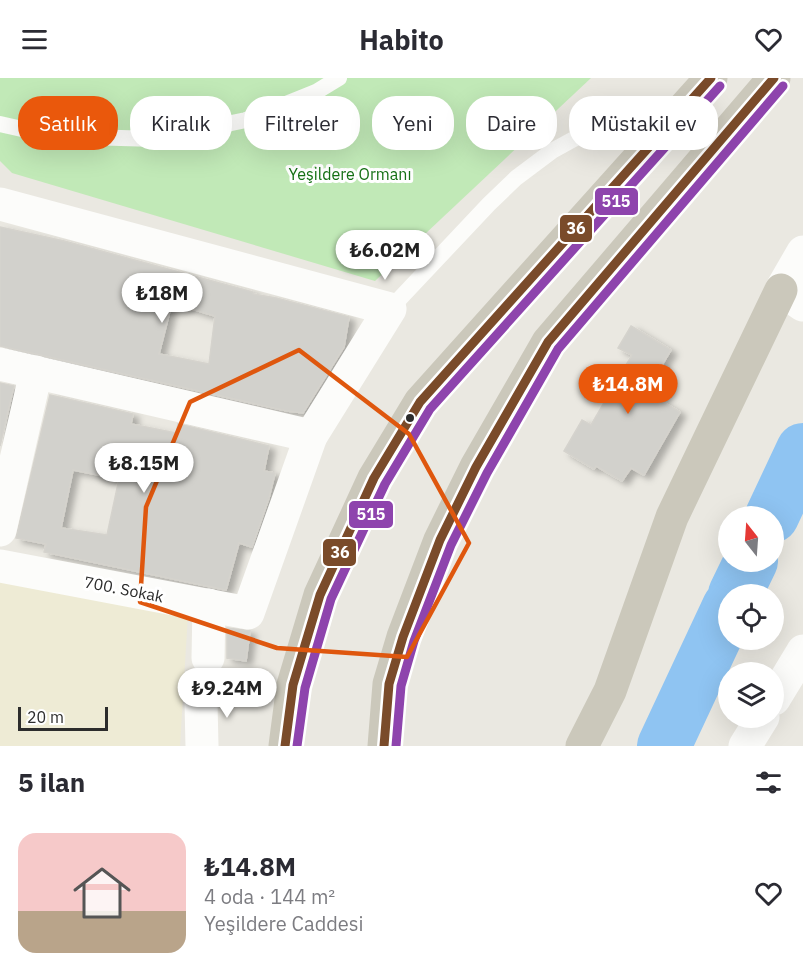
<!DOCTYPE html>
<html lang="tr">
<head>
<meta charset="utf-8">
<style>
  body { margin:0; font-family:"IBM Plex Sans",sans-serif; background:#f7f7f7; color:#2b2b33; height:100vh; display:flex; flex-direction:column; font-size:22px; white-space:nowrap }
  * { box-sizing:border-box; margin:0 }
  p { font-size:20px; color:#7c7c81 }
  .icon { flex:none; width:33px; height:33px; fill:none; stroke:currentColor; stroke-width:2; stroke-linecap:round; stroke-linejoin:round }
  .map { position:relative; height:668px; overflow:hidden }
  .sheet { display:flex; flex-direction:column; background:#fff; flex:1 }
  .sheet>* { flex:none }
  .hud { position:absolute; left:18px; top:18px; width:768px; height:54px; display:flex; gap:12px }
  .needle { width:39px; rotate:343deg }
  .controls { position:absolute; left:718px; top:428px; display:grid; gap:12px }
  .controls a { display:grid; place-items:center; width:66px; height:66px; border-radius:50%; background:#fff; box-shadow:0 6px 24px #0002; font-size:30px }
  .scale { position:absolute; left:18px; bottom:15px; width:90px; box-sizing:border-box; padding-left:6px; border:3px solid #2c2c2c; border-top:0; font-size:16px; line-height:21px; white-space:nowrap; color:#2c2c2c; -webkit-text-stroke:4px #fff; paint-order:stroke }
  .price { position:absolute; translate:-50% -51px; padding:0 14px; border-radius:21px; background:#fff; color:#222; font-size:20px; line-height:39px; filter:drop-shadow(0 2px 3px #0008) }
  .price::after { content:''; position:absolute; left:50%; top:36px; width:18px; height:14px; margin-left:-9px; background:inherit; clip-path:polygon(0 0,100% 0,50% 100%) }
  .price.on { background:#ea580c; color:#fff }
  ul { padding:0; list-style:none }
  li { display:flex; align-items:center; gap:18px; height:150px; padding:0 18px }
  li+li { border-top:2px solid #e1e1e2 }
  li span { display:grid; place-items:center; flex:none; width:168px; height:120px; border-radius:18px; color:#555 }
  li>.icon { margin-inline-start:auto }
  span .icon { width:72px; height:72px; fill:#fffc; stroke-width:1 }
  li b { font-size:26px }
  h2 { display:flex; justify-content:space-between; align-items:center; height:72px; padding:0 18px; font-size:26px }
  .tag { padding:0 21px; border-radius:24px; background:#fff; box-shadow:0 6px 24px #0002; font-size:21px; line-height:54px }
  .tag.on { background:#ea580c; color:#fff }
  header { display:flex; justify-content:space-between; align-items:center; height:78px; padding:0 18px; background:#fff; font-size:27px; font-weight:800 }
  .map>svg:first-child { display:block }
  .education { fill:#eeebd5 }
  .green { fill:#c1e9b7 }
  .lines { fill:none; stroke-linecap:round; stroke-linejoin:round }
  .river { stroke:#8fc4f2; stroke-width:54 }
  .building { fill:#d2d1cc; stroke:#d5d3cd; stroke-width:1.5; fill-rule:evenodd; filter:url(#shadow) }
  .service { stroke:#fcfcfa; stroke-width:16 }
  .minor { stroke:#fcfcfa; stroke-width:33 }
  .tertiary { stroke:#fcfcfa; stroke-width:33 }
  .trunk { stroke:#cbc8bb; stroke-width:33 }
  .bus-1-casing { stroke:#fff; stroke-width:14 }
  .bus-2-casing { stroke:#fff; stroke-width:14 }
  .bus-1 { stroke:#7a4b2a; stroke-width:9 }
  .bus-2 { stroke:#8e44ad; stroke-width:9 }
  .marked { fill:none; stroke:#df570e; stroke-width:4.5; stroke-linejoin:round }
  .bus-dot { fill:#2c2c2c; stroke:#fff; stroke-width:2 }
  .labels { text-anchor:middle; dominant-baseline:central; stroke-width:6; stroke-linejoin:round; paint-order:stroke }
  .park-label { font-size:16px; fill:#147014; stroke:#fff }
  .street-label { font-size:16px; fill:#2c2c2c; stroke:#fff }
  .line-badge { stroke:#fff; stroke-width:2 }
  .badge-label { font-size:16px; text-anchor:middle; font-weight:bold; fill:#fff }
</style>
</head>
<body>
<header><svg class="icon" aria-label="menu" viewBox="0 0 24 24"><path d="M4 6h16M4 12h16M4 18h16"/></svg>Habito<svg class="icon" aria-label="heart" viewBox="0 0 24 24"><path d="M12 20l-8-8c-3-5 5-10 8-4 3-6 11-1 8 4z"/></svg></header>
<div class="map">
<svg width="803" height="668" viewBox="0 0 803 668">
  <defs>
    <filter id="shadow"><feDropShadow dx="6" dy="4" stdDeviation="3" flood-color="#0004"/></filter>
  </defs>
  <rect width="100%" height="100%" fill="#eae8e1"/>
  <path class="education" d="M0 498 188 536 180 668H0Z"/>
  <path class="green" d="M0 0H591L375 203 12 95 0 83Z"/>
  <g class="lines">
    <g class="river">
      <path d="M772 438 803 372"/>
      <path d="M735 516 751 483"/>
      <path d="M664 668 729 529"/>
    </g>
  </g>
  <g class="building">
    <path d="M0 149 64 163 253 214V216L276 220 349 239 344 269 303 335 287 333 0 268ZM172 225 215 238 209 286 159 276Z"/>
    <path d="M631 248 671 272 646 314 680 334 644 397 631 390 622 403 596 388 594 391 564 373 582 342 591 347 632 277 618 270Z"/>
    <path d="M0 305 14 308 0 368Z"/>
    <path d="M50 317 133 336 131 346 176 355 178 346 269 368 264 393 275 395 269 420 252 469 239 465 226 512 44 474 46 466 16 460ZM73 392 119 401 107 457 61 450Z"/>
    <path d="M227 550 250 553 246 583 227 580Z"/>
  </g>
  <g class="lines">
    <g class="service">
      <path d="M0 46 53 58 155 61 246 42 316 14 339 0"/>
      <path d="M390 231 489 126 516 100 552 73 583 56 651 67"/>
    </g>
    <g class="minor">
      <path d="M0 126 390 231 311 358 248 535 0 488"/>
      <path d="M0 286 311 358"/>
      <path d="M0 452 36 294"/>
      <path d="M208 580 209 527"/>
      <path d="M201 625 202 668"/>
    </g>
    <g class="tertiary">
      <path d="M803 174 781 212 803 227"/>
      <path d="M774 621 803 573"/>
      <path d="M745 668 763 639"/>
    </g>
    <g class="trunk">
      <path d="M285 668 293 607 320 517 374 400 420 324 711 0"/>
      <path d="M384 668 389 606 403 559 440 462 476 389 548 264 774 0"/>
      <path d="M582 668 610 613 672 439 781 212"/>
    </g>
    <g class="bus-1-casing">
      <g id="bus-1">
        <path d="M285 668 293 607 320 517 374 400 420 324 711 0"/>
        <path d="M384 668 389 606 403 559 440 462 476 389 548 264 774 0"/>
      </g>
    </g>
    <g class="bus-2-casing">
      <g id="bus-2">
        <path d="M297 668 305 610 331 521 385 406 430 331 720 8"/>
        <path d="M396 668 401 608 414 563 451 467 487 395 558 271 783 8"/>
      </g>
    </g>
    <use href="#bus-1" class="bus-1"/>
    <use href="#bus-2" class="bus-2"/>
  </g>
  <path class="marked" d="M299 272 409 356 469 465 407 579 277 570 140 524 146 429 190 324Z"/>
  <circle class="bus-dot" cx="410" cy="340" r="5"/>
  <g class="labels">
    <g class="park-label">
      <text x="350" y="96">Yeşildere Ormanı</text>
    </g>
    <g class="street-label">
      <text transform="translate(124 511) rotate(11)">700. Sokak</text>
    </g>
  </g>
  <g class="line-badge">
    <rect x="594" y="109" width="45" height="29" rx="6" fill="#8e44ad"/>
    <rect x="559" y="136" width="34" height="29" rx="6" fill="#7a4b2a"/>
    <rect x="348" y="422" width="46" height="29" rx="6" fill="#8e44ad"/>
    <rect x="322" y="460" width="35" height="29" rx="6" fill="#7a4b2a"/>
  </g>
  <g class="badge-label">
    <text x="616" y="129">515</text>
    <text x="576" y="156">36</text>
    <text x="371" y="442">515</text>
    <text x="340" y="480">36</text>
  </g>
</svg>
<div class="controls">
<a><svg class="needle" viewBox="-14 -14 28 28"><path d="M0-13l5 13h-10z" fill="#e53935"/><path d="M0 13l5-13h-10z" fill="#7c7c81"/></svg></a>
<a><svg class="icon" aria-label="locate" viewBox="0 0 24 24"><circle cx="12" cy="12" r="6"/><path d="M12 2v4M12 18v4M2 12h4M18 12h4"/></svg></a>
<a><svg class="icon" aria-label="layers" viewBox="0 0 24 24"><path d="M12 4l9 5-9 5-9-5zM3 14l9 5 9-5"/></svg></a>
</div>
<div class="scale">20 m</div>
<b class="price" style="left:385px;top:203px">₺6.02M</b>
<b class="price" style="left:162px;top:246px">₺18M</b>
<b class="price on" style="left:628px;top:337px">₺14.8M</b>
<b class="price" style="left:144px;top:416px">₺8.15M</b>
<b class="price" style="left:227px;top:641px">₺9.24M</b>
<div class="hud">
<a class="tag on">Satılık</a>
<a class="tag">Kiralık</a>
<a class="tag">Filtreler</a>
<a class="tag">Yeni</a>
<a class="tag">Daire</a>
<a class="tag">Müstakil ev</a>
</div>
</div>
<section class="sheet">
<h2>5 ilan<svg class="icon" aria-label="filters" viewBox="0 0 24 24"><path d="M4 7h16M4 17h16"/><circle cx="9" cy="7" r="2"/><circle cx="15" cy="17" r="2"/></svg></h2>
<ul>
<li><span style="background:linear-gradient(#f6c9c9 65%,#b9a48a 0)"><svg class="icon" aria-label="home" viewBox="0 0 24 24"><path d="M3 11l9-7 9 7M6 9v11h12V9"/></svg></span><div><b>₺14.8M</b><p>4 oda · 144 m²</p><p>Yeşildere Caddesi</p></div><svg class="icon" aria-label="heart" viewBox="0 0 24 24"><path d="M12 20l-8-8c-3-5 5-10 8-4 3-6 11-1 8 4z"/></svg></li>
</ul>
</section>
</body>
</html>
